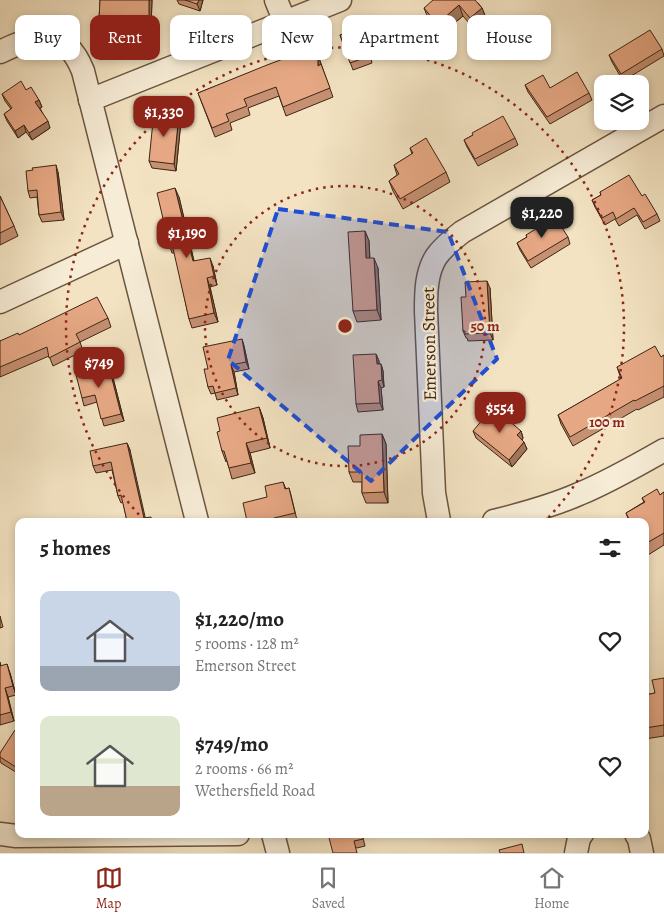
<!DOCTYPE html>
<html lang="en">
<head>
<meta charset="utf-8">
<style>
  body { margin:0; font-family:Alegreya,serif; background:#f6f6f6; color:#222; height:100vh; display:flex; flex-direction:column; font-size:19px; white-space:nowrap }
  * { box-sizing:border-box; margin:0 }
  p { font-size:16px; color:#767676 }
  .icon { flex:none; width:28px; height:28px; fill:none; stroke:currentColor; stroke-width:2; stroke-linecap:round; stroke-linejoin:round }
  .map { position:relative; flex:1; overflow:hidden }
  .details { position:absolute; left:15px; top:518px; width:634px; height:320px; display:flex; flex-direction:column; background:#fff; border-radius:10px; box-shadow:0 2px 8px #0003 }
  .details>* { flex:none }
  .hud { position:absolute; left:15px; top:15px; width:635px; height:45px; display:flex; gap:10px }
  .buttons { position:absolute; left:594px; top:75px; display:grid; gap:10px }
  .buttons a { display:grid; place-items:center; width:55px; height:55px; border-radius:10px; background:#fff; box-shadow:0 2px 8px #0003; font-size:25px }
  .price { position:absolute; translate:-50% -42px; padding:0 11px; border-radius:10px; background:#8f2418; color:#fff; font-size:16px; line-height:32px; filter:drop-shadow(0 1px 2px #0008) }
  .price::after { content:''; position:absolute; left:50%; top:30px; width:15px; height:11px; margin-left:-8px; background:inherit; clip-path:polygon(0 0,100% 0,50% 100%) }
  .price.on { background:#222; color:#fff }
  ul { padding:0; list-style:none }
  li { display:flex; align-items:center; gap:15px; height:125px; padding:0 25px }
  li span { display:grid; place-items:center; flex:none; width:140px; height:100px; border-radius:10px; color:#555 }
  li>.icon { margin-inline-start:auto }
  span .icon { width:60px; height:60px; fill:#fffc; stroke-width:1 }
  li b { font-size:21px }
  h2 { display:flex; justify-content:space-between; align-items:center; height:60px; padding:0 25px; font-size:21px }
  .tag { padding:0 18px; border-radius:10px; background:#fff; box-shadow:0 2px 8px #0003; font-size:18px; line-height:45px }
  .tag.on { background:#8f2418; color:#fff }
  .tab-bar { display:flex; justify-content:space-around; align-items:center; height:70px; border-top:1px solid #e0e0e0; background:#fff; font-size:14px; color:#767676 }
  .tab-bar a { display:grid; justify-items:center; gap:2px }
  .tab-bar .on { color:#8f2418 }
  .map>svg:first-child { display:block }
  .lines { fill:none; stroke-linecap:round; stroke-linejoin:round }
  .minor-casing { stroke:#6c5440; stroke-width:25 }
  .minor { stroke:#f7edd7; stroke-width:22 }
  .wall { fill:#c69072; stroke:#3f2514 }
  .shaded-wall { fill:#a1765c; stroke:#3f2514 }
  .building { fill:#e6a884; stroke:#3f2514 }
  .marked { fill:#1d4ed8; fill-opacity:0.2; stroke:#1d4ed8; stroke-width:4; stroke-dasharray:10 6; stroke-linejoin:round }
  .ring { fill:none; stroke:#8f2418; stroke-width:2.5; stroke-dasharray:2.5 5 }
  .labels { text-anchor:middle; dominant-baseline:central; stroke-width:4.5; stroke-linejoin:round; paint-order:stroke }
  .street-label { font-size:18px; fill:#3f2514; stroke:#f7edd7 }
  .centre { fill:#8f2418; stroke:#f7edd7; stroke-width:2.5 }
  .ring-label { font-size:15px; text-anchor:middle; font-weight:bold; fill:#8f2418; stroke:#f7edd7; stroke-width:4.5; stroke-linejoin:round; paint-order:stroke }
</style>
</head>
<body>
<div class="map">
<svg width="664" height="853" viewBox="0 0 664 853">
  <rect width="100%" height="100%" fill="#f3e3c2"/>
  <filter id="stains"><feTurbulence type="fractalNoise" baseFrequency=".004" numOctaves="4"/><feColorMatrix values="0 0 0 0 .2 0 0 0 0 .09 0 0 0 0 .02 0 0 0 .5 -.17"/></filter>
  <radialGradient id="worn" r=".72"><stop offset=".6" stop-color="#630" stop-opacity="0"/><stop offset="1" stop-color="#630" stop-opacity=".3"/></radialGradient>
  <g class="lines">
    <g class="minor-casing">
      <g id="minor">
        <path d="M276 0 285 22"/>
        <path d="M0 52C37 34 65 26 83 71L197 521"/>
        <path d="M90 100 340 0"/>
        <path d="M0 302 127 243"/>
        <path d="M439 521 434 493 426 311C426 293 426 273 436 257 443 247 453 239 462 232L664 116"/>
        <path d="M494 521C522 514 552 506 579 494 608 482 636 466 664 450"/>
        <path d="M0 834 16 836 238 834"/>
        <path d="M273 834 278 853"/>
        <path d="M636 834 639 839 642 853"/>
        <path d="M576 853 579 838 582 834"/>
      </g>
    </g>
    <use href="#minor" class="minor"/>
  </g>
  <g class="wall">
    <path d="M100 0H152L151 28 102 27 99 20Z"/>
    <path d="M177 0H203L200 11 179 4Z"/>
    <path d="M478 3 482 8 486 18 474 29 463 16 441 34 428 18 424 8Z"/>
    <path d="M388 22 398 49 371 59 372 63 353 70 340 35 376 27Z"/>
    <path d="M315 47 333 97 286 116 279 96 248 108 250 115 230 123 232 130 215 137 198 93Z"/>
    <path d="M662 49 664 56 623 81 612 62 609 55Z"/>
    <path d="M525 85 589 93 592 100 550 124 528 92Z"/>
    <path d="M26 90 39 100 42 107 40 108 50 128 32 140 26 132 18 138 7 121 4 114 11 109 5 101 2 94Z"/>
    <path d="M181 121 176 171 152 168 149 161Z"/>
    <path d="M473 135 515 138 518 145 478 166 467 147 464 140Z"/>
    <path d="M410 148 446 172 450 182 403 209 393 191 389 181 397 175 394 165 412 154Z"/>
    <path d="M58 172 64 220 42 222 39 215 37 197 30 198 28 191Z"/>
    <path d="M600 192 642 196 657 214 660 221 645 229 637 215 619 226 615 219 605 225 595 207 592 200 601 195Z"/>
    <path d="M0 196 14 226 18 236 0 245Z"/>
    <path d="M179 197 194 261 213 266 217 285 210 287 218 322 192 328 189 319 175 253H172L169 244Z"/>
    <path d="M365 231 369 241 370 258 378 268 381 320 357 322 353 311Z"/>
    <path d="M526 235 568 237 570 244 531 268 520 250 517 243 527 237Z"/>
    <path d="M490 288 493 340 468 341 467 338H466L463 331 466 297Z"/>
    <path d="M108 318 111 327 80 342 83 351 53 366 49 356 0 377V341L19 335Z"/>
    <path d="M242 339 244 346 249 369 234 372 238 395 217 400 215 393 211 394 208 387V369Z"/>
    <path d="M376 354 379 361V364H381L383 371 384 387 381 388 383 410 358 412 356 404Z"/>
    <path d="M664 355V397L638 410 637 409 573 446 561 424 558 415 621 379 617 367 661 357Z"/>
    <path d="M109 367 112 374 124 421 104 426 97 402 84 406 82 398 107 368Z"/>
    <path d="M259 407 263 418 270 448 250 453 255 473 232 479 227 461 226 462 222 451 220 431Z"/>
    <path d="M473 431H521L523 438 522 440 527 449 512 467 476 438Z"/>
    <path d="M382 434 386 444 388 503H366L362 493V482H353L349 472 360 446Z"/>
    <path d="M127 443 130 450 127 521 123 502 121 503 118 496 112 470 96 473 93 466Z"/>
    <path d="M283 482 286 489 289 488 291 495 297 520 293 521H247L267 497Z"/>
    <path d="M664 492V545L648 555 645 550V521H629L626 513 644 502 642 498 660 495Z"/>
    <path d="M0 616 3 627 0 628Z"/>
    <path d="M0 662 1 666 10 673 16 695 8 697 14 721 0 725Z"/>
    <path d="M664 678V736L645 739V695L655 693Z"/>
    <path d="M19 732V774L1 763 0 761V753Z"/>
    <path d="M328 834H362L365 846 357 848Z"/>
  </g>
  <g class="shaded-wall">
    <path d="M149 0H152L151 28 149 21Z"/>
    <path d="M199 0H203L200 11 197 4Z"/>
    <path d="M459 5 463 16 441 34 437 24Z"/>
    <path d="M482 8 486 18 474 29 470 18Z"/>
    <path d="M318 55 321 64 318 66Z"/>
    <path d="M39 100 42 107 38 109 35 102Z"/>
    <path d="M179 114 181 121 176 171 174 164Z"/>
    <path d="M48 121 50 128 32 140 29 133Z"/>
    <path d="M24 125 26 132 18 138 15 131Z"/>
    <path d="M56 165 58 172 64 220 61 212Z"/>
    <path d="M175 188 179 197 196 270 193 261Z"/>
    <path d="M365 231 369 241 370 269 366 258Z"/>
    <path d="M210 258 213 266 217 285 214 276Z"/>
    <path d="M374 258 378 268 381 320 377 310Z"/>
    <path d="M207 278 210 287 218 322 214 313Z"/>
    <path d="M487 281 490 288 493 340 490 333Z"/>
    <path d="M242 339 244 346 249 369 246 362Z"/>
    <path d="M376 354 379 361V371L377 364Z"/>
    <path d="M381 364 383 371 384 387 382 380Z"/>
    <path d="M231 365 234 372 238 395 236 388Z"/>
    <path d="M109 367 112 374 124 421 121 414Z"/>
    <path d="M378 381 381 388 383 410 380 403Z"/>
    <path d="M259 407 263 418 270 448 267 438Z"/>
    <path d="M521 431 523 438 520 442 517 435Z"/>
    <path d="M382 434 386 444 388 503 384 492Z"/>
    <path d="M524 442 527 449 512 467 509 460Z"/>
    <path d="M127 443 130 450 146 521 144 518Z"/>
    <path d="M246 443 250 453 255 473 251 463Z"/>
    <path d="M7 664 10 673 16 695 13 686Z"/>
    <path d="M5 688 8 697 14 721 11 712Z"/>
  </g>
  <g class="building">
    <path d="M100 0H149V21L99 20Z"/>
    <path d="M185 0H199L197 4Z"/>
    <path d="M433 0H475L482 8 470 18 459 5 437 24 424 8Z"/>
    <path d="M388 22 396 42 368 52 370 56 350 63 340 35 374 23 376 27Z"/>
    <path d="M650 30 662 49 621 74 609 55Z"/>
    <path d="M315 47 318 55V66L321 64 330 88 283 107 276 87 244 99 247 106 226 114 229 121 212 128 198 93 267 65Z"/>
    <path d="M577 72 589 93 547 117 525 85 543 75 550 88Z"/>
    <path d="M21 81 26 90 31 87 39 100 35 102 48 121 29 133 24 125 15 131 4 114 12 108 2 94Z"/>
    <path d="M154 111 179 114 174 164 149 161Z"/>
    <path d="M503 116 515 138 475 159 464 140 473 135 472 133Z"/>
    <path d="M426 138 446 172 400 199 389 181 399 174 394 165 413 153 410 148Z"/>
    <path d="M56 165 61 212 39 215 37 190 28 191 26 171 33 170 32 168Z"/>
    <path d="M629 175 642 196 645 194 657 214 643 222 634 208 616 219 613 212 602 218 592 200 601 195 600 192Z"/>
    <path d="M175 188 193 261 210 258 214 276 207 278 214 313 189 319 172 244H169L157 193Z"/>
    <path d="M0 196 14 226 0 233Z"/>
    <path d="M555 217 568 237 528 261 517 243 527 237 526 235Z"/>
    <path d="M365 231 366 258H374L377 310 353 311 348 232Z"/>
    <path d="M487 281 490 333 465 334V331H463L461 297H466L465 282Z"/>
    <path d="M97 297 108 318 76 334 80 342 49 358 47 347 0 367V341L18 333 19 335Z"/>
    <path d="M242 339 246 362 231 365 236 388 215 393 213 386 208 387 204 369H208L203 347Z"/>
    <path d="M655 346 661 357 664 355V386L635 401 634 400 570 437 558 415 622 378 617 367Z"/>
    <path d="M376 354 377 364H381L382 380 378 381 380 403 356 404 353 355Z"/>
    <path d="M105 364 107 368 109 367 121 414 101 419 95 395 82 398 75 371Z"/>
    <path d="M259 407 267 438 246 443 251 463 229 468 224 451H222L217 432 220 431 217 418Z"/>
    <path d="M493 407 521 431 517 435 524 442 509 460 473 431Z"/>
    <path d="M382 434 384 492 362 493V472H349L348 446H360V435Z"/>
    <path d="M127 443 144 518 151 517 152 521H127L121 495 118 496 111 462 93 466 90 451Z"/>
    <path d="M283 482 285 489 289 488 295 513 274 518 275 521H247L243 503 267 497 265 486Z"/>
    <path d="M657 489 660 495 664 492V533L645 544V521H630L626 513 645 502 642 498Z"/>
    <path d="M7 664 13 686 5 688 11 712 0 715V665V666Z"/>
    <path d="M664 678V725L645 728V695L655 693 652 680Z"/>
    <path d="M15 730 19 732V769L0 757V753Z"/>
    <path d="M328 834H361L363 839 354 841 357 853H333Z"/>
    <path d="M522 844 524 853H500L499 850Z"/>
  </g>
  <path class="marked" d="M278 209 448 232 497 359 371 481 228 360Z"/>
  <g class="ring">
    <circle cx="345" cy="326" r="140"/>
    <path d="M144 520A279 279 0 1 1 546 520"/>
  </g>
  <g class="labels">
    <g class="street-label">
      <text transform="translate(429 344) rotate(-91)">Emerson Street</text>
    </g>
  </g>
  <circle cx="345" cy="326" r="8" class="centre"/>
  <g class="ring-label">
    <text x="485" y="331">50 m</text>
    <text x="607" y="427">100 m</text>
  </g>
  <rect width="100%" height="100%" filter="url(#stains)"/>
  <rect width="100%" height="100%" fill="url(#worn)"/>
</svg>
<div class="buttons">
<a><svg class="icon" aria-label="layers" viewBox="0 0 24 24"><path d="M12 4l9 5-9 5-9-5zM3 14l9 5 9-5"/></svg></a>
</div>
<b class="price" style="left:164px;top:138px">$1,330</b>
<b class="price on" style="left:542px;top:239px">$1,220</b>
<b class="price" style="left:187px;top:259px">$1,190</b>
<b class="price" style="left:99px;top:389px">$749</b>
<b class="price" style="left:500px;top:434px">$554</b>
<div class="hud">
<a class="tag">Buy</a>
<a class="tag on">Rent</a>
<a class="tag">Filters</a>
<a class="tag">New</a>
<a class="tag">Apartment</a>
<a class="tag">House</a>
</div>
<section class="details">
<h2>5 homes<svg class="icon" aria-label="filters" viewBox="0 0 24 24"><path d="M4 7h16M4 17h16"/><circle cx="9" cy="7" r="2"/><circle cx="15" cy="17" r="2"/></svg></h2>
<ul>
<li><span style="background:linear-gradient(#c9d6e8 75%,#9aa5b1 0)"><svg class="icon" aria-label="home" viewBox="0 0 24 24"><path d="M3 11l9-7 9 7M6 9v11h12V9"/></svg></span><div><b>$1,220/mo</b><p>5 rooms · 128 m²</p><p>Emerson Street</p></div><svg class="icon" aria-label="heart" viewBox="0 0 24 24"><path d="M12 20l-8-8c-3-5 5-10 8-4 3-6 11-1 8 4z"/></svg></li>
<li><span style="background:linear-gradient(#dfe7d0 70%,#b9a48a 0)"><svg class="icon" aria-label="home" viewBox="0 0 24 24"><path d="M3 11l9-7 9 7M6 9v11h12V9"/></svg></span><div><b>$749/mo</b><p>2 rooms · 66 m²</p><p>Wethersfield Road</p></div><svg class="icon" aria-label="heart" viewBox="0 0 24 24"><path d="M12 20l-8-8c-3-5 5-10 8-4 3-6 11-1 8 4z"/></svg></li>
</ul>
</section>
</div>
<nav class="tab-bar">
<a class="on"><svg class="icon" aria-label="map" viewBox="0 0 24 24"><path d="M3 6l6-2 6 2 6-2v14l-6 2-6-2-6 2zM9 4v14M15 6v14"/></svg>Map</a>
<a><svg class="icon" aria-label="saved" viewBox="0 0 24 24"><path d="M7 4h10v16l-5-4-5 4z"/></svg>Saved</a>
<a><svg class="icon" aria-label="home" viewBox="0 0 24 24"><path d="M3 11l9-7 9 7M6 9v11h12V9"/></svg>Home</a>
</nav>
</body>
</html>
